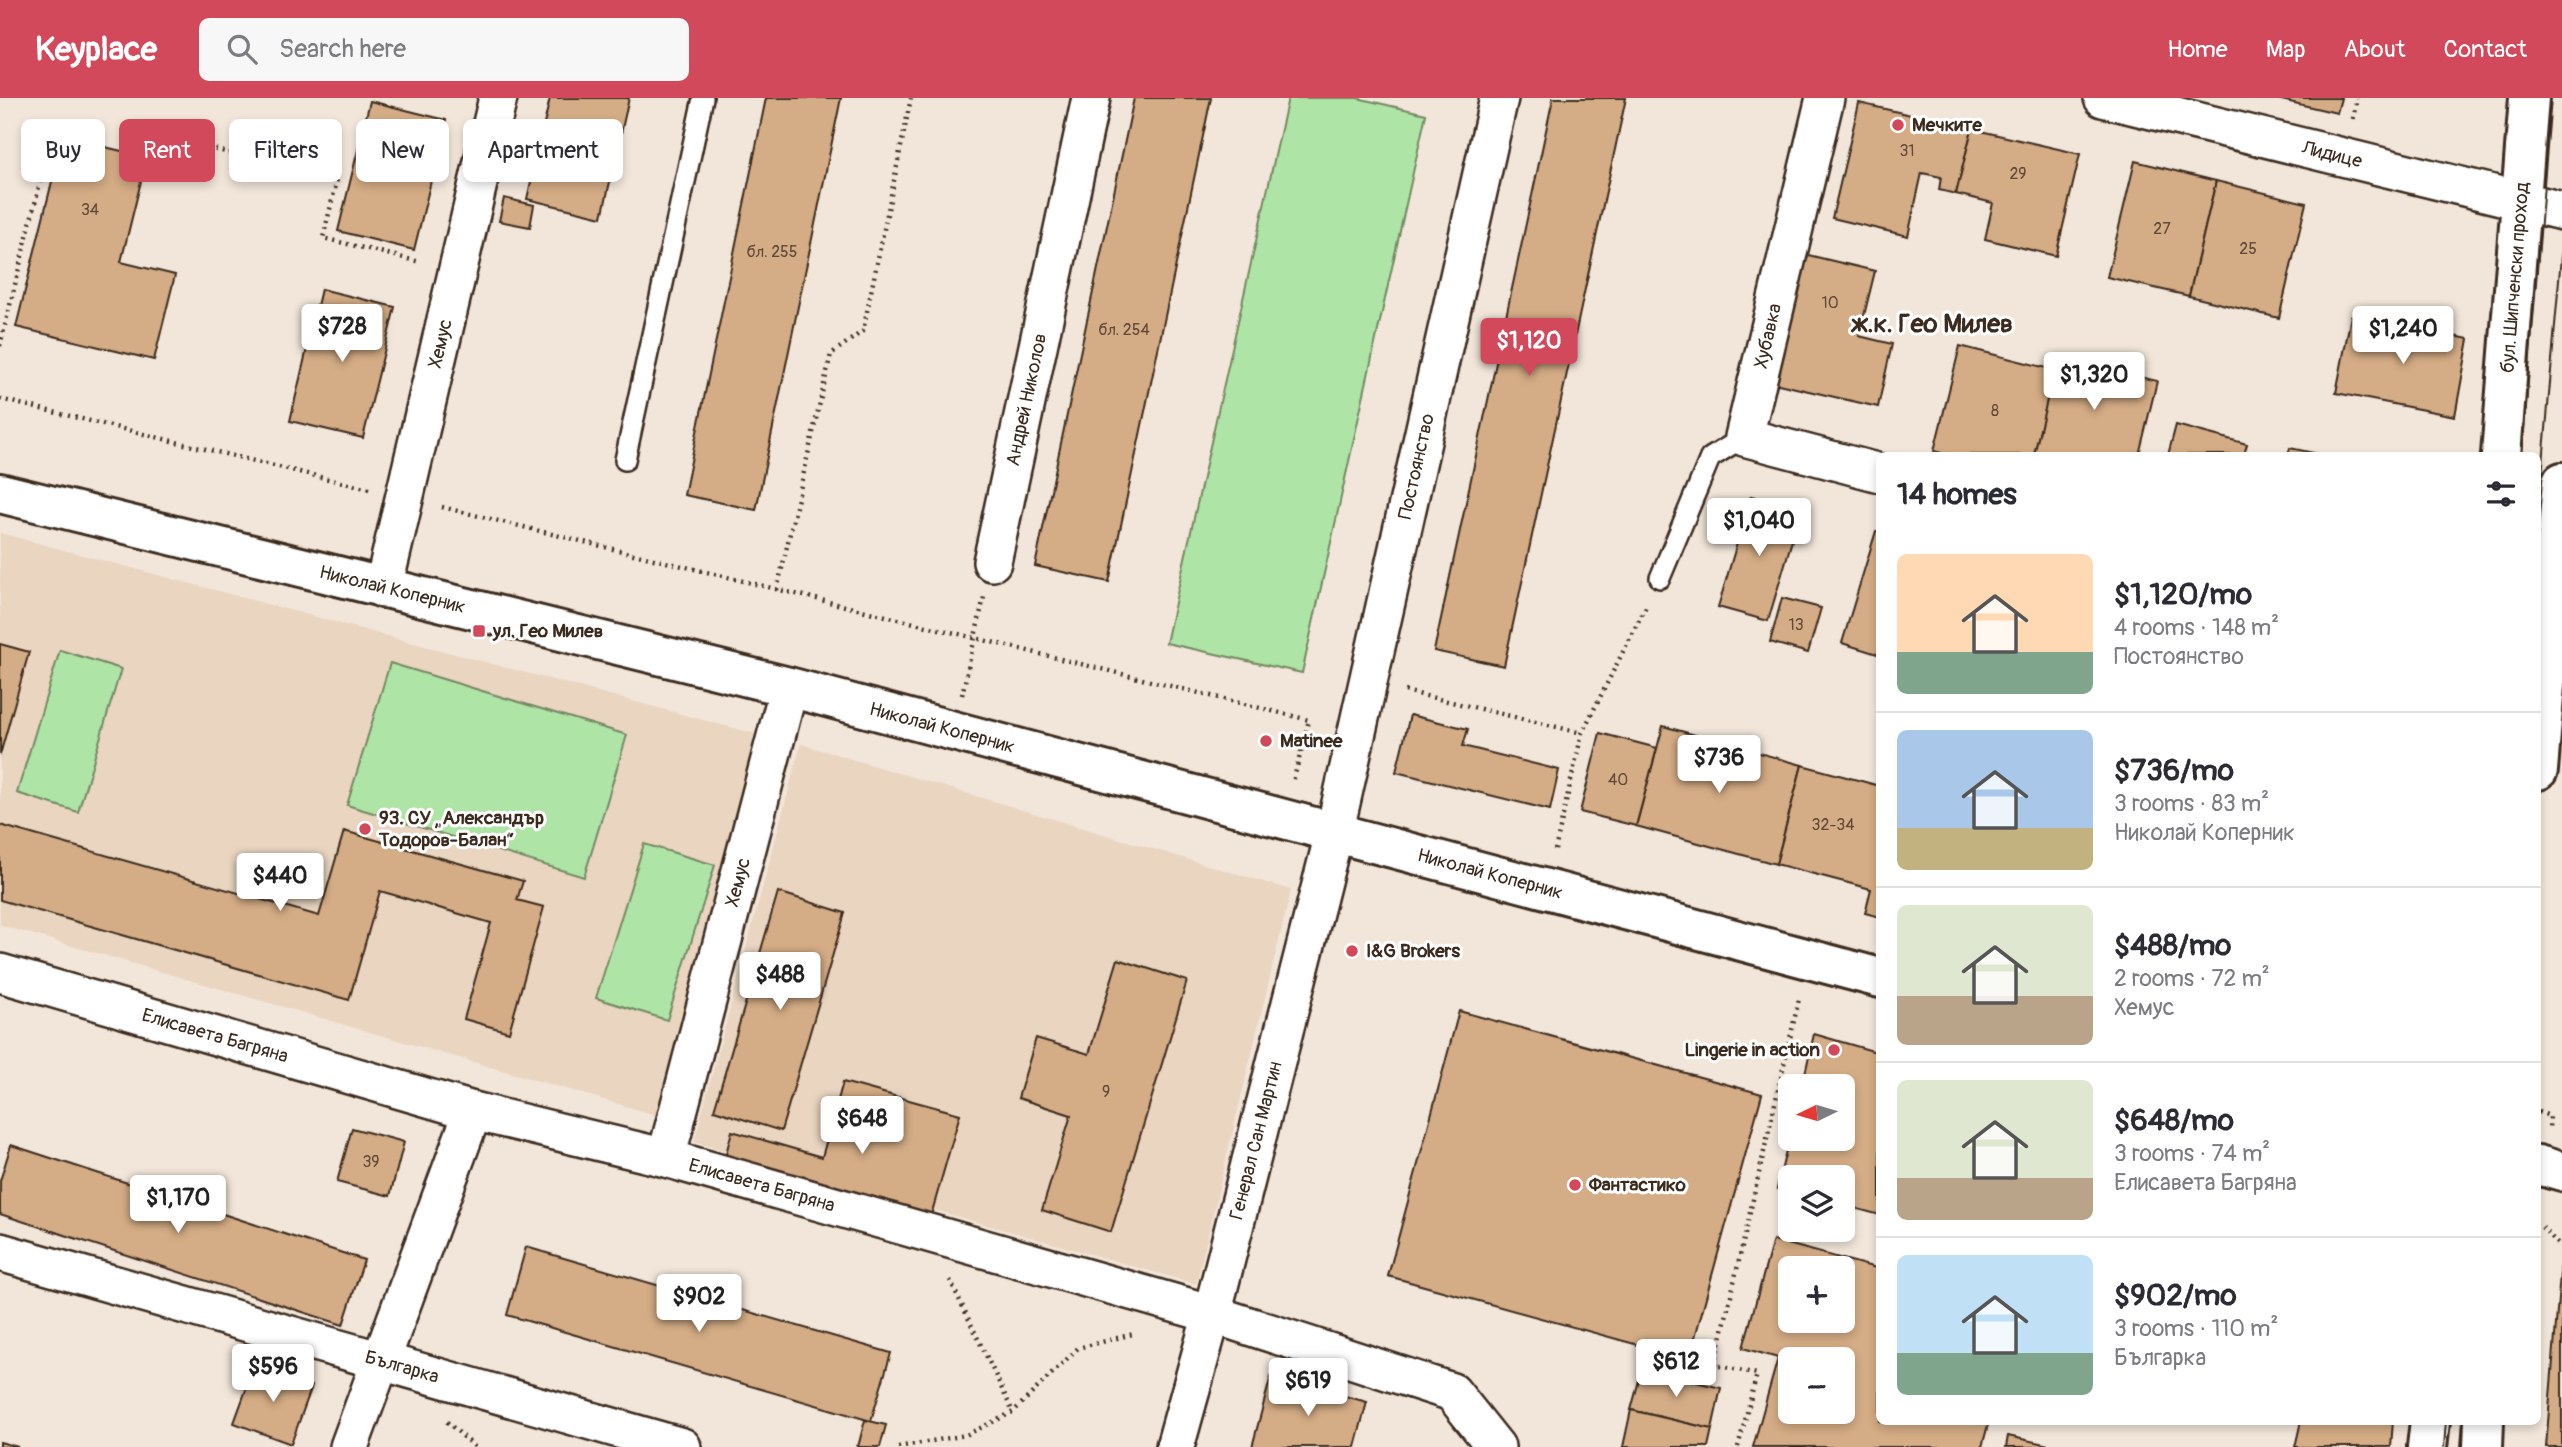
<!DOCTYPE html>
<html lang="en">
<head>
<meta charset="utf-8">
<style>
  body { margin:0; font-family:Pangolin,sans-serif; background:#f7f7f7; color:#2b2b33; height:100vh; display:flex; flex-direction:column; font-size:26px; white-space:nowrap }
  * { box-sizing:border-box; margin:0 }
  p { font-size:23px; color:#7c7c81 }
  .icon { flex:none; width:38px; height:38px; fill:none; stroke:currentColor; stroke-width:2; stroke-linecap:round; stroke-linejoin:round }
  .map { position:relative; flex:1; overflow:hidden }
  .panel { position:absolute; left:1876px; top:354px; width:665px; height:973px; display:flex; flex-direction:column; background:#fff; border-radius:10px; box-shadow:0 4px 10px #0003 }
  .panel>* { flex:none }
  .banner { position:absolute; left:21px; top:21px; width:665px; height:63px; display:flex; gap:14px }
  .needle { width:46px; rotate:265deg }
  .tools { position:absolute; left:1778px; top:976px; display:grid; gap:14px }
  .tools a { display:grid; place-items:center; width:77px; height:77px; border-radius:10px; background:#fff; box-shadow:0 4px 10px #0003; font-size:35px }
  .price { position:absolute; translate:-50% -60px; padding:0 16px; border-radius:7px; background:#fff; color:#222; font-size:23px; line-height:46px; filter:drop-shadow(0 2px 4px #0008) }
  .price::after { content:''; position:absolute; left:50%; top:42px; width:21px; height:16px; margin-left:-10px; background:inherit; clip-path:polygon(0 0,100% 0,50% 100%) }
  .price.current { background:#d1495b; color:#fff }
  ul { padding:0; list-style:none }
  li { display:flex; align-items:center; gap:21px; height:175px; padding:0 21px }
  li+li { border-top:2px solid #e1e1e2 }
  li span { display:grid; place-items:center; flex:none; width:196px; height:140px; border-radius:10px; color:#555 }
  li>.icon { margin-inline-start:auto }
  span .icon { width:84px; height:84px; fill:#fffc; stroke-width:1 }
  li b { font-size:30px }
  h2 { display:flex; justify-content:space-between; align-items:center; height:84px; padding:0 21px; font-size:30px }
  .pill { padding:0 24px; border-radius:10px; background:#fff; box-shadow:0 4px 10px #0003; font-size:24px; line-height:63px }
  .pill.current { background:#d1495b; color:#fff }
  header { display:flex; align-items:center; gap:42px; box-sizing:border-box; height:98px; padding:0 35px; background:#d1495b; color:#fff }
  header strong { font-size:33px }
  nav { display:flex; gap:38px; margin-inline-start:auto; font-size:24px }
  .search { width:490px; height:63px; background:#f7f7f7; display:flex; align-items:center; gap:18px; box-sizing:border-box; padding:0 24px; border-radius:10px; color:#7c7c81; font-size:26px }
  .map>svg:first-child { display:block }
  .built { fill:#e9d5c0 }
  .green { fill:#aee5a7; stroke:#748862; stroke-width:2 }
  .building { fill:#d4ac85; stroke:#3b2a1e; stroke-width:2; fill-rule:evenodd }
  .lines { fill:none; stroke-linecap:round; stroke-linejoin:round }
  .service-casing { stroke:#3b2a1e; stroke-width:24 }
  .minor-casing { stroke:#3b2a1e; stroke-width:42 }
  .tertiary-casing { stroke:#3b2a1e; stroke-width:44 }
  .secondary-casing { stroke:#3b2a1e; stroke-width:44 }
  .path { stroke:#3b2a1e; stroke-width:4.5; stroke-dasharray:2 5; stroke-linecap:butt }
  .service { stroke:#fff; stroke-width:19 }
  .minor { stroke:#fff; stroke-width:37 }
  .tertiary { stroke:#fff; stroke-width:38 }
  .secondary { stroke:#fff; stroke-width:38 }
  .tram { stroke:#3b2a1e; stroke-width:2 }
  .poi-dot { fill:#d1495b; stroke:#fff; stroke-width:2.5 }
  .labels { text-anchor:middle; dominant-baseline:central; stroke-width:6; stroke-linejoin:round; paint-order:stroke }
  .number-label { font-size:16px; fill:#614a38 }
  .poi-label { font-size:19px; font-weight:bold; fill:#3b2a1e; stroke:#fff; text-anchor:start }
  .street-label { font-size:19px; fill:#3b2a1e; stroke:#fff }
  .district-label { font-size:26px; font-weight:bold; fill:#3b2a1e; stroke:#fff }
</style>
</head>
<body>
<header>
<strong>Keyplace</strong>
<div class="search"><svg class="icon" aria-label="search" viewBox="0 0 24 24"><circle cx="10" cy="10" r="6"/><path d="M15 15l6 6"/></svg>Search here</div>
<nav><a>Home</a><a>Map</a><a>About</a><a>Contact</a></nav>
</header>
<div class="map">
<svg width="2562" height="1349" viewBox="0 0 2562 1349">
  <rect width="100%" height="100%" fill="#f2e6da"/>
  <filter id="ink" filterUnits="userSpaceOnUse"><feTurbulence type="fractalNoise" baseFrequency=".0143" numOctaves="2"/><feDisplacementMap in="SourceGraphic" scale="14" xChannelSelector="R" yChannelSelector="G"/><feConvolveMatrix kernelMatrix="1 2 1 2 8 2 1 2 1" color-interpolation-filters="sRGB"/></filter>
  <g filter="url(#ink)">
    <g class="built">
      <path d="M0 435 756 636 656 1017 0 827Z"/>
      <path d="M801 646 1291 792 1196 1186 694 1044Z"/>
    </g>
    <g class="green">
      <path d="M1288 0H1357L1426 16 1302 575 1166 545Z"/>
      <path d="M60 552 121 571 78 714 17 695Z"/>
      <path d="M390 565 627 637 584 779 347 707Z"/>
      <path d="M644 746 715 767 667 922 596 900Z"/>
    </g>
    <g class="building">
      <path d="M550 0H629L602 119 527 101Z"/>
      <path d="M766 0H841L756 412 684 397Z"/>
      <path d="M1134 0H1211L1109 484 1035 468Z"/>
      <path d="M1553 0H1626L1504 568 1434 553Z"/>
      <path d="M2273 0H2341L2337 15Z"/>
      <path d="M370 3 446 22 414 152 338 133Z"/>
      <path d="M1859 5 1972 31 1956 96 1939 92 1941 79 1922 75 1908 138 1832 120Z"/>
      <path d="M1972 31 2080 56 2056 158 1985 141 1993 105 1956 96Z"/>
      <path d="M63 39 147 59 121 164 175 177 154 262 16 229Z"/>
      <path d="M2135 63 2216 83 2189 198 2107 179Z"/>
      <path d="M2216 83 2306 105 2279 220 2189 198Z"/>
      <path d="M504 100 534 107 530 129 499 123Z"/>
      <path d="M1804 156 1875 173 1859 238 1892 246 1878 309 1774 285Z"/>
      <path d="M321 191 395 209 363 340 290 323Z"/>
      <path d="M2351 218 2469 241 2455 318 2336 295Z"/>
      <path d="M1960 248 2055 272 2034 357H1948L1934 353Z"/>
      <path d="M2057 260 2157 283 2139 357H2034Z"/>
      <path d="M2176 327 2247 346 2244 357H2168Z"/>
      <path d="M2290 350 2323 357H2288Z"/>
      <path d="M1751 398 1801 412 1768 523 1718 509Z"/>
      <path d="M1876 433 1880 434V557L1842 545Z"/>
      <path d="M1782 500 1821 510 1808 555 1770 544Z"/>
      <path d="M0 546 29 554 0 657Z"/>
      <path d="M1410 617 1468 631 1463 648 1559 672 1550 712 1396 674Z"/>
      <path d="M1663 628 1802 667 1776 766 1636 728Z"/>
      <path d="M1600 635 1657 650 1636 728 1580 714Z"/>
      <path d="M1802 667 1880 688V819L1865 815 1871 791 1776 766Z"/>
      <path d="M0 727 319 818 344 733 523 783 517 802 544 809 509 934 464 921 491 825 380 793 349 902 0 802Z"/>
      <path d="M778 794 845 815 781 1033 714 1012Z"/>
      <path d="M1118 861 1187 883 1111 1134 1042 1112 1071 1017 1018 1000 1036 940 1089 956Z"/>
      <path d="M1459 913 1762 996 1689 1261 1388 1178Z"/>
      <path d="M1814 936 1880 955V1117L1843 1107V1080H1790V1094L1777 1091 1790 1035V1041H1843V989H1802Z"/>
      <path d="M843 984 960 1016 928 1128 722 1071 732 1033 822 1059Z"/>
      <path d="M352 1030 404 1044 390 1098 337 1084Z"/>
      <path d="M11 1047 364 1162 343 1227 0 1116V1083Z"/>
      <path d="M1773 1142 1880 1171V1323H1989L1982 1349H1753L1778 1260 1743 1250ZM1790 1171H1843V1223H1790ZM1790 1262H1843V1314H1790Z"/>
      <path d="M526 1149 891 1255 871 1323 507 1217Z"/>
      <path d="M2562 1151V1349H2546Z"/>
      <path d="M255 1267 312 1288 291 1346 234 1325Z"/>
      <path d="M1642 1271 1721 1290 1712 1331 1631 1312Z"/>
      <path d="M1271 1278 1367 1304 1355 1349H1252Z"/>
      <path d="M1631 1312 1712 1331 1708 1349H1623Z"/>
      <path d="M865 1322 886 1327 880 1349H858Z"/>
      <path d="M2301 1323H2393L2391 1349H2295Z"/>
      <path d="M2008 1338 2058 1349H2006Z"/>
      <path d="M0 1344 18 1349H0Z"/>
    </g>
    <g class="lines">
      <g class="service-casing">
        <g id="service">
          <path d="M625 362 703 0"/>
          <path d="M1660 480 1710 360 1744 339"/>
        </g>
      </g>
      <g class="minor-casing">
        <g id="minor">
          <path d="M1825 0 1744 339 1880 375"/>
          <path id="s1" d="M2103 0 2562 113"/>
          <path id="s2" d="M992 464 1091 0"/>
          <path id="s3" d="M383 491 498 0"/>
          <path id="s4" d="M0 875 473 1013 666 1060 1212 1216 1452 1294 1496 1349"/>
          <path id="s5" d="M666 1060 789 589"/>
          <path id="s6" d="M0 1154 682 1349"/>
          <path d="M349 1349 473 1013"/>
          <path id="s7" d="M1175 1349 1212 1216 1334 736 1499 0"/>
        </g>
      </g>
      <g class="tertiary-casing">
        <g id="tertiary">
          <path id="s8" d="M0 395 789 589 1880 880"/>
          <path d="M2538 1067 2562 1074"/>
        </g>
      </g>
      <g class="secondary-casing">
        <g id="secondary">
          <path id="s9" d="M2501 357 2529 0"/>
          <path d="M2538 672 2562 384"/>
          <path d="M2427 1349 2430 1323"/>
          <path d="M2483 1349 2484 1323"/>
        </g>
      </g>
      <g class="path">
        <path d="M2353 21 2357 0"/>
        <path d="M181 43 337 82 323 140 420 164"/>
        <path d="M0 248 51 40"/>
        <path d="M0 301 369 391"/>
        <path d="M442 409 1309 622 1293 684"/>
        <path d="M777 492 831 256 863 233 911 0"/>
        <path d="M1405 593 1582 635"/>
        <path d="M962 597 984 499"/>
        <path d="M1555 752 1582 635 1647 506"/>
        <path d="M2538 1014 2550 1018 2549 1030"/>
        <path d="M2542 1129 2562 1151"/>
        <path d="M950 1182 1013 1314"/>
        <path d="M447 1324 475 1349"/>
        <path d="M857 1349 858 1348"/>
        <path d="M898 1349 966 1337 1013 1314 1078 1250 1133 1236"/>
        <path d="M1738 1349 1757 1276 1715 1267 1799 901"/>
      </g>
      <use href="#service" class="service"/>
      <use href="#minor" class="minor"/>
      <use href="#tertiary" class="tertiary"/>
      <use href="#secondary" class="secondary"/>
      <g class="tram">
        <path d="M2522 357 2551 0"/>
        <path d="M2538 423 2562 147"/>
        <path d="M2444 1349 2446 1323"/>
        <path d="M2461 1349 2463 1323"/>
      </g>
    </g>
  </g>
  <g class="poi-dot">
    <circle cx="1898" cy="27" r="7"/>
    <rect x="472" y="526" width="14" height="14" rx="3.5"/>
    <circle cx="1266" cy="643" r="7"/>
    <circle cx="365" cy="731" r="7"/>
    <circle cx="1352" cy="853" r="7"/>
    <circle cx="1834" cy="952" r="7"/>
    <circle cx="1575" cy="1087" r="7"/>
  </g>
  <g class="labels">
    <g class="number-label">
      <text x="1907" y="53">31</text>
      <text x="2018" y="76">29</text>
      <text x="90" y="112">34</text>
      <text x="2162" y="131">27</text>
      <text x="2248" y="151">25</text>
      <text x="772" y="154">бл. 255</text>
      <text x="1830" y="205">10</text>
      <text x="1124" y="232">бл. 254</text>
      <text x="1995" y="313">8</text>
      <text x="1796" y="527">13</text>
      <text x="1618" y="682">40</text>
      <text x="1833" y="727">32-34</text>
      <text x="1106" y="994">9</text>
      <text x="371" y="1064">39</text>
    </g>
    <g class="poi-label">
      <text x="1912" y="27">Мечките</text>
      <text x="493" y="533">ул. Гео Милев</text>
      <text x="1280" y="643">Matinee</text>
      <text x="379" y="720">93. СУ „Александър<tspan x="379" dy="22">Тодоров-Балан“</tspan></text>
      <text x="1366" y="853">I&amp;G Brokers</text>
      <text x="1820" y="952" text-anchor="end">Lingerie in action</text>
      <text x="1589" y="1087">Фантастико</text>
    </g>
    <g class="street-label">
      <text stroke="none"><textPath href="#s1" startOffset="236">Лидице</textPath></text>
      <text stroke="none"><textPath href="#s9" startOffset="178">бул. Шипченски проход</textPath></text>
      <text transform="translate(1768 238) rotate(-77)">Хубавка</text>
      <text stroke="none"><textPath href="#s3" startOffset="252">Хемус</textPath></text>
      <text stroke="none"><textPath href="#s2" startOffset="166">Андрей Николов</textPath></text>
      <text stroke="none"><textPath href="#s7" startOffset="1010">Постоянство</textPath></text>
      <text stroke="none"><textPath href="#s8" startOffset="404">Николай Коперник</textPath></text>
      <text stroke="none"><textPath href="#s8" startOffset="971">Николай Коперник</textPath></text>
      <text stroke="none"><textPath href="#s8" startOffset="1538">Николай Коперник</textPath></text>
      <text stroke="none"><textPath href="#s5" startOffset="285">Хемус</textPath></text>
      <text stroke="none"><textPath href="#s4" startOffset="224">Елисавета Багряна</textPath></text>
      <text stroke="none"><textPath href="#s7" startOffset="317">Генерал Сан Мартин</textPath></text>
      <text stroke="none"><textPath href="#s4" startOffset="791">Елисавета Багряна</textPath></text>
      <text stroke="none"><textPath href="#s6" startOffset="418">Българка</textPath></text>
    </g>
    <g class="district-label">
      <text x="1932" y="226">ж.к. Гео Милев</text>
    </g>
  </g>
</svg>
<div class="tools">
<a><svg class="needle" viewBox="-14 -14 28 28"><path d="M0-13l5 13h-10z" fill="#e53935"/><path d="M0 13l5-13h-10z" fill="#7c7c81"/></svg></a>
<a><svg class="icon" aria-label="layers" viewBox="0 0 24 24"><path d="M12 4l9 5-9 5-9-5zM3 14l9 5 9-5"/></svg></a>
<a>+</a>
<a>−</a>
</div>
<b class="price" style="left:342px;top:266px">$728</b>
<b class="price" style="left:2403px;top:268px">$1,240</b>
<b class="price current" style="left:1529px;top:280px">$1,120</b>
<b class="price" style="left:2094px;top:314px">$1,320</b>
<b class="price" style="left:1759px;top:460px">$1,040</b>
<b class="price" style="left:1719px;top:697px">$736</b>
<b class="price" style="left:280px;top:815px">$440</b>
<b class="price" style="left:780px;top:914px">$488</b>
<b class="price" style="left:862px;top:1058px">$648</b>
<b class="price" style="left:178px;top:1137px">$1,170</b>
<b class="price" style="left:699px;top:1236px">$902</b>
<b class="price" style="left:1676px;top:1301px">$612</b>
<b class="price" style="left:273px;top:1306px">$596</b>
<b class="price" style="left:1308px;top:1320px">$619</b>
<div class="banner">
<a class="pill">Buy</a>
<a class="pill current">Rent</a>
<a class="pill">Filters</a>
<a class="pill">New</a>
<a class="pill">Apartment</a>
</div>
<section class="panel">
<h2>14 homes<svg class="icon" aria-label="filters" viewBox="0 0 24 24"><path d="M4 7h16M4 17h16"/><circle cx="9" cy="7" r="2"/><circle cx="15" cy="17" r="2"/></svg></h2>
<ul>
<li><span style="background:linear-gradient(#ffd9b3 70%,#7fa58c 0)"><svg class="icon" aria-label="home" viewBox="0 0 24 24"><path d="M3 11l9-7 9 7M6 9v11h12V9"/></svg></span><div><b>$1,120/mo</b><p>4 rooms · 148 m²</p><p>Постоянство</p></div></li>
<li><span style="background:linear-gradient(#a9c7e8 70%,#c2b280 0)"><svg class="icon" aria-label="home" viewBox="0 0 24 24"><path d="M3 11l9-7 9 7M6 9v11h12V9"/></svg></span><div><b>$736/mo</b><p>3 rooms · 83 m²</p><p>Николай Коперник</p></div></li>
<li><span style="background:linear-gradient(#dfe7d0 65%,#b9a48a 0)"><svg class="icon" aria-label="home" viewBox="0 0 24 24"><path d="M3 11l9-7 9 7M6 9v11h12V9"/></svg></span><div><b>$488/mo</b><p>2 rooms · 72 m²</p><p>Хемус</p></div></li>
<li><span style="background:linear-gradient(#dfe7d0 70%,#b9a48a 0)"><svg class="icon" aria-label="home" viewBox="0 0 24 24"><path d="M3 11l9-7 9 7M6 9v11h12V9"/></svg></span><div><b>$648/mo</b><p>3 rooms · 74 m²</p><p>Елисавета Багряна</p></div></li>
<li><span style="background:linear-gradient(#bfe0f5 70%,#7fa58c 0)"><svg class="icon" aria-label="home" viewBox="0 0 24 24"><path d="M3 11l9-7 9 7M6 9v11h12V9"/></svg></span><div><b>$902/mo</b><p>3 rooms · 110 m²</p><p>Българка</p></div></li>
</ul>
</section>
</div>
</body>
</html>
